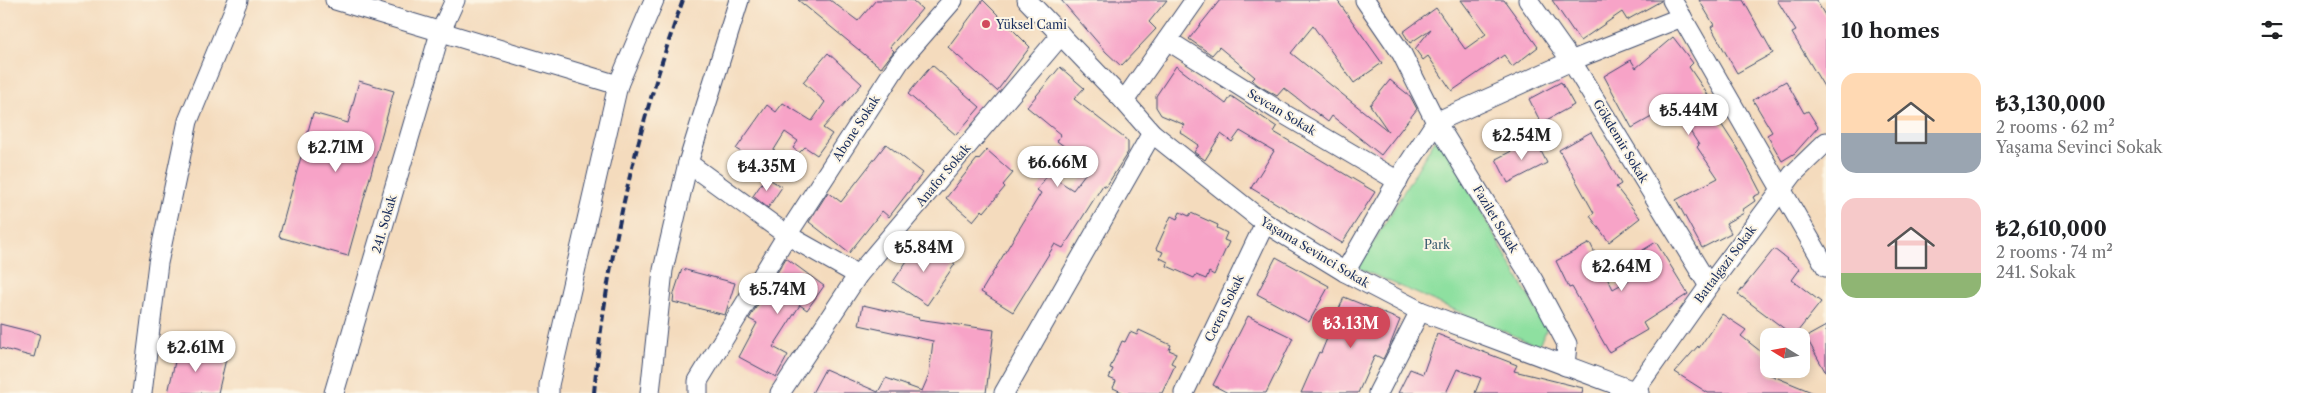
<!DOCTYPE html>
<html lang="en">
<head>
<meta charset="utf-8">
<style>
  body { margin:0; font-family:"Libre Caslon Text",serif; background:#f2f2f2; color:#202124; height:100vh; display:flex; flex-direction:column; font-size:19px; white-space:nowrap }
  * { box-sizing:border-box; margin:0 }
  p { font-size:16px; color:#757577 }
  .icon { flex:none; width:28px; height:28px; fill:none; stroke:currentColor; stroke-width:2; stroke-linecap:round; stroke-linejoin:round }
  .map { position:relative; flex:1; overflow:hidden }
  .details { display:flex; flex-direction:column; background:#fff; width:475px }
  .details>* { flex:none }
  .needle { width:32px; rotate:281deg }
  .fabs { position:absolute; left:1760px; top:328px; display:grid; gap:10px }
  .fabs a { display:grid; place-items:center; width:50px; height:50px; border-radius:10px; background:#fff; box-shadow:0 2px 12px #0003; font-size:25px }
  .price { position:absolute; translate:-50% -42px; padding:0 11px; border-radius:18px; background:#fff; color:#222; font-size:16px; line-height:32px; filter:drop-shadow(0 1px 2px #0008) }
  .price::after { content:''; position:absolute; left:50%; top:30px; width:15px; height:11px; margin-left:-8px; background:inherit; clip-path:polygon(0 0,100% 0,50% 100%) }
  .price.current { background:#d1495b; color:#fff }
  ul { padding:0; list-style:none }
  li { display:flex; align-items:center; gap:15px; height:125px; padding:0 15px }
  li span { display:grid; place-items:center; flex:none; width:140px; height:100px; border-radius:15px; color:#555 }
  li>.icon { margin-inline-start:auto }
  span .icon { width:60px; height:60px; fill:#fffc; stroke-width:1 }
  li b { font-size:21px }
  h2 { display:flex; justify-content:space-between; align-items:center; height:60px; padding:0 15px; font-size:21px }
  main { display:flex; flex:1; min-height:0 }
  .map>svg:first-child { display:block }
  .green { fill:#8ee0a0; stroke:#54887f }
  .building { fill:#f7a3c7 }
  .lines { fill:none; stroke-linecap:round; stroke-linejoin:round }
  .minor-casing { stroke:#3c496c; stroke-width:21 }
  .minor { stroke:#fff; stroke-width:19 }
  .rail { stroke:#1b2f5e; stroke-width:4; stroke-dasharray:8 4; stroke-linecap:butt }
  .poi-dot { fill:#d1495b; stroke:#fcf5e5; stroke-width:2 }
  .labels { text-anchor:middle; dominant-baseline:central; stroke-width:4; stroke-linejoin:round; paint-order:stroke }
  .poi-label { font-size:12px; fill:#1b2f5e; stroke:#fcf5e5; text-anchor:start }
  .street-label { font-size:12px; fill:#1b2f5e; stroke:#fcf5e5 }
  .park-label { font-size:12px; fill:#385b6e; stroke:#fcf5e5 }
</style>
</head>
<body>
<main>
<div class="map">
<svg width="1826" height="393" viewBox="0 0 1826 393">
  <rect width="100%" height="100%" fill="#fcf5e5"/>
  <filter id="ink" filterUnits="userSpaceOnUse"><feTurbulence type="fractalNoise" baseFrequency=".02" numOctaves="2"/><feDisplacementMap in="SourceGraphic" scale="10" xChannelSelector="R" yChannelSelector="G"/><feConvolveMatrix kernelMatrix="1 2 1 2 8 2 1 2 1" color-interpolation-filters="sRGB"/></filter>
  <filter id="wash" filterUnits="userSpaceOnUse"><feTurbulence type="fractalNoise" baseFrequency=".0096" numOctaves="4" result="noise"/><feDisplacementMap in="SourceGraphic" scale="20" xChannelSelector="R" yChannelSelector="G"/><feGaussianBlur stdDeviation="1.12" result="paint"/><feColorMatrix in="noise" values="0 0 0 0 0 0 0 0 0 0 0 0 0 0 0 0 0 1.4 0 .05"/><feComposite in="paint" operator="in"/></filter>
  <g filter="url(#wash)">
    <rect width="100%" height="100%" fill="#f4dbbd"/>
    <path class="green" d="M1439 133 1470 192 1547 329 1538 346 1358 268Z"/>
    <g id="blocks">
      <g class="building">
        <path d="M798 0H830L858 21 876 0H912L922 9 890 47 894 51 881 68Z"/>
        <path d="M983 0 1030 47 997 91 948 47Z"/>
        <path d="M1061 0H1167L1149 22 1156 29 1121 66 1106 52Z"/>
        <path d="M1220 0H1337L1382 63 1354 83 1313 26 1291 53 1388 131 1370 105 1390 80 1410 96 1417 109 1381 155 1332 116 1328 122 1284 88 1277 96 1258 85 1252 80 1255 77 1219 47 1212 55 1189 39Z"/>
        <path d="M1461 0H1504L1538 47 1512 67 1504 55 1452 91 1428 56 1423 60 1415 49 1431 29 1410 43 1403 32 1436 8 1465 49 1486 34Z"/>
        <path d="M1552 0H1661V1L1627 20 1622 12 1580 41Z"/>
        <path d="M1699 0H1743L1773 53 1737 73 1711 27 1714 25Z"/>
        <path d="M1777 0H1816L1826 17V90L1792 33 1796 31Z"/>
        <path d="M1673 37 1693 63 1689 67 1718 110 1714 113 1742 156 1761 193 1753 197 1755 201 1742 210 1744 213 1726 223 1731 233 1702 248 1676 200 1718 178 1697 147 1699 145 1673 105 1632 128 1604 76 1631 60 1636 68Z"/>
        <path d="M828 53 862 84 823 128 832 134 817 155 805 147 799 153 793 148 798 141 785 132 764 166 736 149 767 105 776 112 783 103 812 121 825 102 803 82Z"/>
        <path d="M932 65 980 107 956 135 908 94Z"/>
        <path d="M1176 66 1226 104 1231 96 1277 127 1274 132 1375 192 1342 243 1251 188 1274 151 1240 131 1232 142 1221 134 1205 160 1194 152 1199 145 1180 132 1185 125 1161 115 1156 107V96Z"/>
        <path d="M1060 67 1084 88 1074 99 1128 141V152L1106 187 1103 185 1063 248 1055 244 1013 312 981 292 1041 193 1037 190 1048 174 1073 190 1091 166 1057 141 1061 135 1027 107Z"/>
        <path d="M359 81 394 91 348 256 279 237 313 113 348 123Z"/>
        <path d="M1786 81 1804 113 1808 111 1818 127 1795 153 1782 161 1767 135 1772 132 1753 100Z"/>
        <path d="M1561 82 1574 105 1541 123 1529 99Z"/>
        <path d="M1591 132 1621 184 1616 187 1640 218 1609 242 1590 216 1594 213 1559 150Z"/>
        <path d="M1535 139 1547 163 1508 183 1496 159Z"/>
        <path d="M886 144 923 173 889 217 882 211 849 253 809 222 828 192 841 202Z"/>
        <path d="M987 150 1013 173 1003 185 1005 187 984 212 982 210 973 221 946 198 977 159 978 160Z"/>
        <path d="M766 177 782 187 768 208 753 196Z"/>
        <path d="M1180 212 1189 216 1191 213 1218 225 1217 228 1227 233 1224 240 1229 242 1214 275 1209 272 1206 279 1196 275 1194 278 1167 266 1168 262 1160 258 1163 252 1156 249 1171 216 1177 219Z"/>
        <path d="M920 241 955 264 927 305 893 282Z"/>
        <path d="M1656 242 1688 294 1643 323 1647 330 1609 352 1572 287 1569 288 1556 261 1590 243 1613 289 1636 276 1627 260Z"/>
        <path d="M1774 249 1800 269 1792 280 1821 302 1794 336 1738 294Z"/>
        <path d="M1276 257 1329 286 1309 322 1257 294Z"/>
        <path d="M786 258 824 286 807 310 800 305 773 347 788 355 776 377 739 357 757 323 749 319Z"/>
        <path d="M682 269 735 283 725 315 673 302 674 293Z"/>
        <path d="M1344 297 1400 320 1390 345 1383 359 1375 355 1358 393H1301L1319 352 1321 353Z"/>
        <path d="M863 305 919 318 918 319 994 330 986 393H812L825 369 878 392 886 378 922 391 929 375 933 341 859 325Z"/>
        <path d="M1722 314 1746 330 1741 336 1769 358 1768 374 1814 393H1708L1675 372 1698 346 1699 348Z"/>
        <path d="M1248 316 1293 338 1266 393H1228L1213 385Z"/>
        <path d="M0 324 40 334 34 357 0 348Z"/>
        <path d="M1826 326V373L1806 337Z"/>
        <path d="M1139 330 1171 345 1169 350 1176 353 1171 363 1175 365 1162 393H1124L1113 388 1116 381 1109 378 1113 369 1110 368 1122 341 1125 342 1130 332 1137 335Z"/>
        <path d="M1437 334 1517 365 1514 371 1583 388 1582 393H1475L1481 378 1457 369 1446 393H1398L1410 369 1423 374Z"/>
        <path d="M178 348 226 359 218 393H168Z"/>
      </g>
    </g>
  </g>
  <g filter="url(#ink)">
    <use href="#blocks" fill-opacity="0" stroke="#3c496c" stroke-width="1"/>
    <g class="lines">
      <g class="minor-casing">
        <g id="minor">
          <path d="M335 0 618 85"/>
          <path d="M739 0 688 163 787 235 858 275"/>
          <path d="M1027 0 1124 101 1152 133 1265 223 1345 272 1420 311 1639 393"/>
          <path d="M1365 0 1402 54 1436 122 1533 280 1567 344 1565 366"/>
          <path d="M1528 0 1572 62 1709 286"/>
          <path d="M1672 0 1826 267"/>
          <path d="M1167 40 1284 114 1398 181"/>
          <path d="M1124 101 1195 0"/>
          <path d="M1345 272 1401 175 1436 122 1578 58 1682 17"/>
          <path d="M142 393 158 263 188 121 238 0"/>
          <path d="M334 393 440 33 455 0"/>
          <path d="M549 393V385L618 85 654 0"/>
          <path d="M650 393 663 270 688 163"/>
          <path d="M698 393V381L787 235 900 61 953 0"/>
          <path d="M780 393 858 275 1061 35"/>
          <path d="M1004 393 1152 133"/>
          <path d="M1184 393 1265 223"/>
          <path d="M1378 393 1420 311"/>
          <path d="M1633 393 1709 286 1793 174 1826 142"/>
        </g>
      </g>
      <use href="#minor" class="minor"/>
      <path class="rail" d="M594 393C606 258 637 128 683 0"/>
    </g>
  </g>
  <circle class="poi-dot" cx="986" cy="24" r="5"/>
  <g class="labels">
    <g class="poi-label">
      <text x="996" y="24">Yüksel Cami</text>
    </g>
    <g class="street-label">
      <text transform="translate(1282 112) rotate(31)">Sevcan Sokak</text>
      <text transform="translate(856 128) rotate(-57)">Abone Sokak</text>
      <text transform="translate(1621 141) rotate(59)">Gökdemir Sokak</text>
      <text transform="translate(943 175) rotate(-50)">Anafor Sokak</text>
      <text transform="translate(1496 219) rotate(59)">Fazilet Sokak</text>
      <text transform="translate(384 224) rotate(-74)">241. Sokak</text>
      <text transform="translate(1315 252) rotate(31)">Yaşama Sevinci Sokak</text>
      <text transform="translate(1725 264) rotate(-53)">Battalgazi Sokak</text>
      <text transform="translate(1224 308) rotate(-64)">Ceren Sokak</text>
    </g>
    <g class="park-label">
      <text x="1437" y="244">Park</text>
    </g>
  </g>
</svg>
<div class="fabs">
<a><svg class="needle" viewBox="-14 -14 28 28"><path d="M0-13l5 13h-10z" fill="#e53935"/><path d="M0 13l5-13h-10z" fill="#757577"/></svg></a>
</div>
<b class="price" style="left:1689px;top:136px">₺5.44M</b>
<b class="price" style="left:1522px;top:161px">₺2.54M</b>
<b class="price" style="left:336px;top:173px">₺2.71M</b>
<b class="price" style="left:1058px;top:188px">₺6.66M</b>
<b class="price" style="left:767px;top:192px">₺4.35M</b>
<b class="price" style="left:924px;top:273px">₺5.84M</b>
<b class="price" style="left:1622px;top:292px">₺2.64M</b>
<b class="price" style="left:778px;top:315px">₺5.74M</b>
<b class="price current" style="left:1351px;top:349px">₺3.13M</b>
<b class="price" style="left:196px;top:373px">₺2.61M</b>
</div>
<section class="details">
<h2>10 homes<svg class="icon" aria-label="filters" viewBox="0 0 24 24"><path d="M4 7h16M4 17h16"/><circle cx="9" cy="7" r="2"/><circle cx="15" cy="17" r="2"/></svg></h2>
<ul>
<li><span style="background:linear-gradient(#ffd9b3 60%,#9aa5b1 0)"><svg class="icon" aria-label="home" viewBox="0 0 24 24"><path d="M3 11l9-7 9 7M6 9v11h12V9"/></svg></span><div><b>₺3,130,000</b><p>2 rooms · 62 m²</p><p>Yaşama Sevinci Sokak</p></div></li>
<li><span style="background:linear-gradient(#f6c9c9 75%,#8fb573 0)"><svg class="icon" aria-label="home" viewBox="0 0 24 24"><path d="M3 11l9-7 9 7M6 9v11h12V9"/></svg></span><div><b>₺2,610,000</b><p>2 rooms · 74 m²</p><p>241. Sokak</p></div></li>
</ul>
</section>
</main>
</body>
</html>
